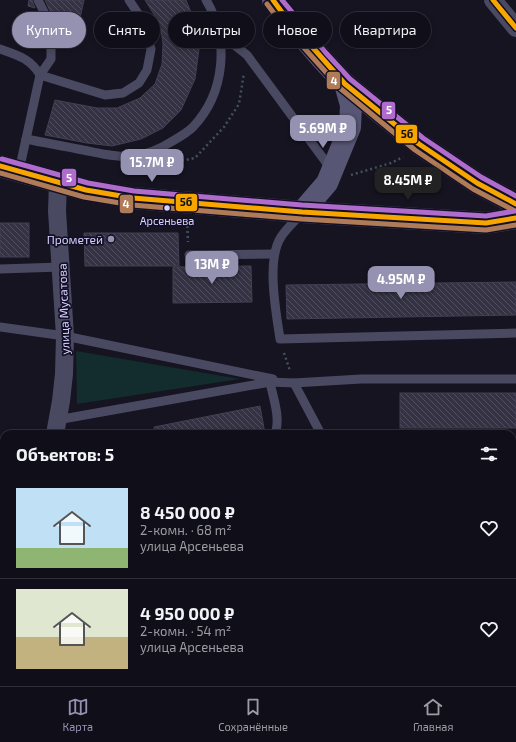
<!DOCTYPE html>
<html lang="ru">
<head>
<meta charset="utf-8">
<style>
  body { margin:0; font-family:"Exo 2",sans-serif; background:#1e1d26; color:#f1f3f6; height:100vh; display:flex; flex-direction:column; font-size:15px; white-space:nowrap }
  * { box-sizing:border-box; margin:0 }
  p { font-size:13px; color:#9c9ca2 }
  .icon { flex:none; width:22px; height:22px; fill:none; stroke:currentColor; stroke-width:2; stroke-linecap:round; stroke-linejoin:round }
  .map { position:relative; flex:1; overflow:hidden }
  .side { position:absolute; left:0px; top:430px; width:516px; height:256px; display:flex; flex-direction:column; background:#100f19; border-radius:12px 12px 0 0; box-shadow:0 2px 6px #0003,0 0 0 1px #302f38 }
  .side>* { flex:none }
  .banner { position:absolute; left:12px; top:12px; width:492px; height:36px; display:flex; gap:8px }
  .price { position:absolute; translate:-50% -34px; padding:0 9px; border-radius:8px; background:#9591b1; color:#fff; font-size:13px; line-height:26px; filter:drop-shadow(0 1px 2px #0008) }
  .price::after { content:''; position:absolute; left:50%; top:24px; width:12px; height:9px; margin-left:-6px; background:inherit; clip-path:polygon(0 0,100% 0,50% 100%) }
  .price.active { background:#222; color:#fff }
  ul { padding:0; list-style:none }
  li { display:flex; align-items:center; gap:12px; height:100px; padding:0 16px }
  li+li { border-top:1px solid #302f38 }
  li span { display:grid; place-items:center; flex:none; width:112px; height:80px; border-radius:0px; color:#555 }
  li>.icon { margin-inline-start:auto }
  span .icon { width:48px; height:48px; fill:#fffc; stroke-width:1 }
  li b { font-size:17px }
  h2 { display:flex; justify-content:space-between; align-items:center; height:48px; padding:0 16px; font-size:17px }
  .tag { padding:0 14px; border-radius:18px; background:#100f19; box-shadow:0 2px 6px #0003,0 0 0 1px #302f38; font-size:14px; line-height:36px }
  .tag.active { background:#9591b1; color:#fff }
  .tabs { display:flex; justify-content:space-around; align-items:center; height:56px; border-top:1px solid #302f38; background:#100f19; font-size:11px; color:#9c9ca2 }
  .tabs a { display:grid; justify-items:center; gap:2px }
  .tabs .active { color:#9591b1 }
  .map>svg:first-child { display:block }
  .green { fill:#132c2d }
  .building { fill:url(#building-back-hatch); stroke:#433f54 }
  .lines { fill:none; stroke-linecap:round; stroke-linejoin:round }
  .path { stroke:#44505f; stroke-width:2.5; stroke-dasharray:2 3; stroke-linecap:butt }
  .lane { stroke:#4a4962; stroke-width:9 }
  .street { stroke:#4a4962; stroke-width:18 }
  .secondary { stroke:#575674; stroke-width:22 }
  .primary { stroke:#5e5373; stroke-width:22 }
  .bus-1-casing { stroke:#130f26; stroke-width:8 }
  .bus-2-casing { stroke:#130f26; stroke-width:8 }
  .bus-3-casing { stroke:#130f26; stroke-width:8 }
  .bus-1 { stroke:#f7a600; stroke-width:5 }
  .bus-2 { stroke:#b07c57; stroke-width:5 }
  .bus-3 { stroke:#b06ccc; stroke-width:5 }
  .bus-dot { fill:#d9d4ff; stroke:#130f26; stroke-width:1.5 }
  .poi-dot { fill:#9591b1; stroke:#130f26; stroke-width:1.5 }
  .labels { text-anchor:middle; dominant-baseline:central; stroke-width:3.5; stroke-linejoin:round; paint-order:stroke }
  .bus-label { font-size:11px; fill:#d9d4ff; stroke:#130f26 }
  .poi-label { font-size:12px; fill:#d9d4ff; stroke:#130f26; text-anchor:end }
  .street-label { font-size:12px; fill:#d9d4ff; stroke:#130f26 }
  .line-badge { stroke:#130f26; stroke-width:1.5 }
  .badge-label { font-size:11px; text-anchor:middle; font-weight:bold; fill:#fff }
  .pale-badge-label { font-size:11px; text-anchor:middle; font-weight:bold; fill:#111 }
</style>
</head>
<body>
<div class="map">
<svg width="516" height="686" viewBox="0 0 516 686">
  <defs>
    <pattern id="building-back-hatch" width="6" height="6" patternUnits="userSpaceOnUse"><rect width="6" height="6" fill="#343243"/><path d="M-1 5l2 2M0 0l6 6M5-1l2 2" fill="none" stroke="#514f5f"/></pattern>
  </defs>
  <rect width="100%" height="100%" fill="#161421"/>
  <path class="green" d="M76 351 240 379 77 404Z"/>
  <g class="building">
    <path d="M29 0H32L35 8 28 6Z"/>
    <path d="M45 0H84L80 18 50 11Z"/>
    <path d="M145 0H186L194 20 199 49 195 79 181 110 163 128 141 139 112 146 87 143 45 135 55 100 97 108H117L140 98 155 84 162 64 163 44 161 29 155 16Z"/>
    <rect x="0" y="223" width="29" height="34"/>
    <path d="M84 233H178L179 266H85Z"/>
    <path d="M251 266 252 302 173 303V267Z"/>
    <path d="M516 282V315L287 319 286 285Z"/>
    <rect x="400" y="393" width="116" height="35"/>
    <path d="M260 406 265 434H155L154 427Z"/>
  </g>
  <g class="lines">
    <g class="path">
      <path d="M167 159 180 161 195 158 224 127 239 104 244 73"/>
      <path d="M351 175 391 163 403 157"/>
      <path d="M187 221 188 242"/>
      <path d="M284 353 290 371"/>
      <path d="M176 682 177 686"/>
      <path d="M400 682 402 686"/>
    </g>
    <g class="lane">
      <path d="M38 0 44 12 51 33V59L40 75 105 95 123 93 139 83 147 70 151 49 141 18 129 0"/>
      <path d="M219 33 247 55 331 169"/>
      <path d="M0 49C17 55 30 58 40 75L19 171"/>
      <path d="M26 139C45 143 64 146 83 150 99 153 117 158 134 156 147 154 160 149 171 142 178 138 187 133 193 127 225 93 230 40 206 0"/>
      <path d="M301 214C295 221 286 229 281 237 266 260 276 312 280 339L516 333"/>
      <path d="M189 255 274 254"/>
      <path d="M0 269 61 267"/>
      <path d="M0 327 65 336 273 379"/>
      <path d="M270 382C273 398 281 418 275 434"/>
      <path d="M294 383 321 434"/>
      <path d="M57 420 270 382 294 383 361 379H516"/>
      <path d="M0 509 4 513"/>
      <path d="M512 567 516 566"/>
      <path d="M0 596 4 598"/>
      <path d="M0 680 8 686"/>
    </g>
    <g class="street">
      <path d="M493 0 516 28"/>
      <path d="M55 434 61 401 64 374 65 336 57 211 58 182"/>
      <path d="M0 495H4"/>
      <path d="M140 682 143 686"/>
    </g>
    <g class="secondary">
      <path d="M0 166 86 190 133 198 302 212 486 223 516 218"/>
      <path d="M302 212 327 183 350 127 351 105 345 84"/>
    </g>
    <path class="primary" d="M273 0 284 15 321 58 345 84 419 144 477 183 516 204"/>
    <g class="bus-1-casing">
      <g id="bus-1">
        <path d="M273 0 284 15 345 84 419 144 477 183 516 204"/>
        <path d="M493 0 516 28"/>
        <path d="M0 166 86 190 133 198 302 212 486 223 516 218"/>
      </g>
    </g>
    <g class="bus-2-casing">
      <g id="bus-2">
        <path d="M267 4 279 20 341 89 415 150 473 189 513 210"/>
        <path d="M0 173 84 197 132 205 302 219 486 230 516 225"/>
      </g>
    </g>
    <g class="bus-3-casing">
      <g id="bus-3">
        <path d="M282 0 326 53 350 79 423 138 481 177 516 196"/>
        <path d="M2 159 88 183 134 191 302 205 486 216 515 211"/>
      </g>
    </g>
    <use href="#bus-1" class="bus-1"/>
    <use href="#bus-2" class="bus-2"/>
    <use href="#bus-3" class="bus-3"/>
  </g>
  <circle class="bus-dot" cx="167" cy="208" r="3.5"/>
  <circle class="poi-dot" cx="111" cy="239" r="4"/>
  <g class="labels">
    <g class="bus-label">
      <text x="167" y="220">Арсеньева</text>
    </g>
    <g class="poi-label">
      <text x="103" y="239">Прометей</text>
    </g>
    <g class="street-label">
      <text transform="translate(63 309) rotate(-92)">улица Мусатова</text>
    </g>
  </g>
  <g class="line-badge">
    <rect x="326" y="71" width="15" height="19" rx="4" fill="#b07c57"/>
    <rect x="381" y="101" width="15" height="19" rx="4" fill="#b06ccc"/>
    <rect x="395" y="124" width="23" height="20" rx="4" fill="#f7a600"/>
    <rect x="61" y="168" width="16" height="19" rx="4" fill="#b06ccc"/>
    <rect x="175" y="193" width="23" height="19" rx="4" fill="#f7a600"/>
    <rect x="119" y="194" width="15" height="20" rx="4" fill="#b07c57"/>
  </g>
  <g class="badge-label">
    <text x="334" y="85">4</text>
    <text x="389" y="114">5</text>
    <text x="69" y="182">5</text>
    <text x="126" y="208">4</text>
  </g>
  <g class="pale-badge-label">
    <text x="407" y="138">5б</text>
    <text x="186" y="206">5б</text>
  </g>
</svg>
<b class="price" style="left:323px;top:149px">5.69M ₽</b>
<b class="price" style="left:152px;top:183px">15.7M ₽</b>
<b class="price active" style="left:408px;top:201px">8.45M ₽</b>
<b class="price" style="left:212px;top:285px">13M ₽</b>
<b class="price" style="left:401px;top:300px">4.95M ₽</b>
<div class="banner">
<a class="tag active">Купить</a>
<a class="tag">Снять</a>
<a class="tag">Фильтры</a>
<a class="tag">Новое</a>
<a class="tag">Квартира</a>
</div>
<section class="side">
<h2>Объектов: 5<svg class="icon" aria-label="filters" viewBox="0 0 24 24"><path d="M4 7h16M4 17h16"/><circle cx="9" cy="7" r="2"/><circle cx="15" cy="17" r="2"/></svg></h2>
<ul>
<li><span style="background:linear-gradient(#bfe0f5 75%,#8fb573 0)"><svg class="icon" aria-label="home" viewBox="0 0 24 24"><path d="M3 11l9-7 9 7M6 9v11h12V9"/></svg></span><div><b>8 450 000 ₽</b><p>2-комн. · 68 m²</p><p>улица Арсеньева</p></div><svg class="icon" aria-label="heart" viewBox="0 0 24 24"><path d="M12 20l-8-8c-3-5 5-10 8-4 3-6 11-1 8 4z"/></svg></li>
<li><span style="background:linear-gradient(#dfe7d0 60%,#c2b280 0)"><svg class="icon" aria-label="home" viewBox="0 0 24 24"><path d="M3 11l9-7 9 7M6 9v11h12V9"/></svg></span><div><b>4 950 000 ₽</b><p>2-комн. · 54 m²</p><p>улица Арсеньева</p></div><svg class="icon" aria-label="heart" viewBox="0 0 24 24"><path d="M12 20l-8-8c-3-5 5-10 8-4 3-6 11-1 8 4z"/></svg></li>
</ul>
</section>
</div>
<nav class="tabs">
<a class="active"><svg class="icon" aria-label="map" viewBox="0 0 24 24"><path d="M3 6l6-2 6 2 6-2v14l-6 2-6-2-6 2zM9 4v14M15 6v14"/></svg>Карта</a>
<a><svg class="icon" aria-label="saved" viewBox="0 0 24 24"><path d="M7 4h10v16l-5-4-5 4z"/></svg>Сохранённые</a>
<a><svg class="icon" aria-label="home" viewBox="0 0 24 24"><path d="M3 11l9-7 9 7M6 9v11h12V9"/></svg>Главная</a>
</nav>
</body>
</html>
